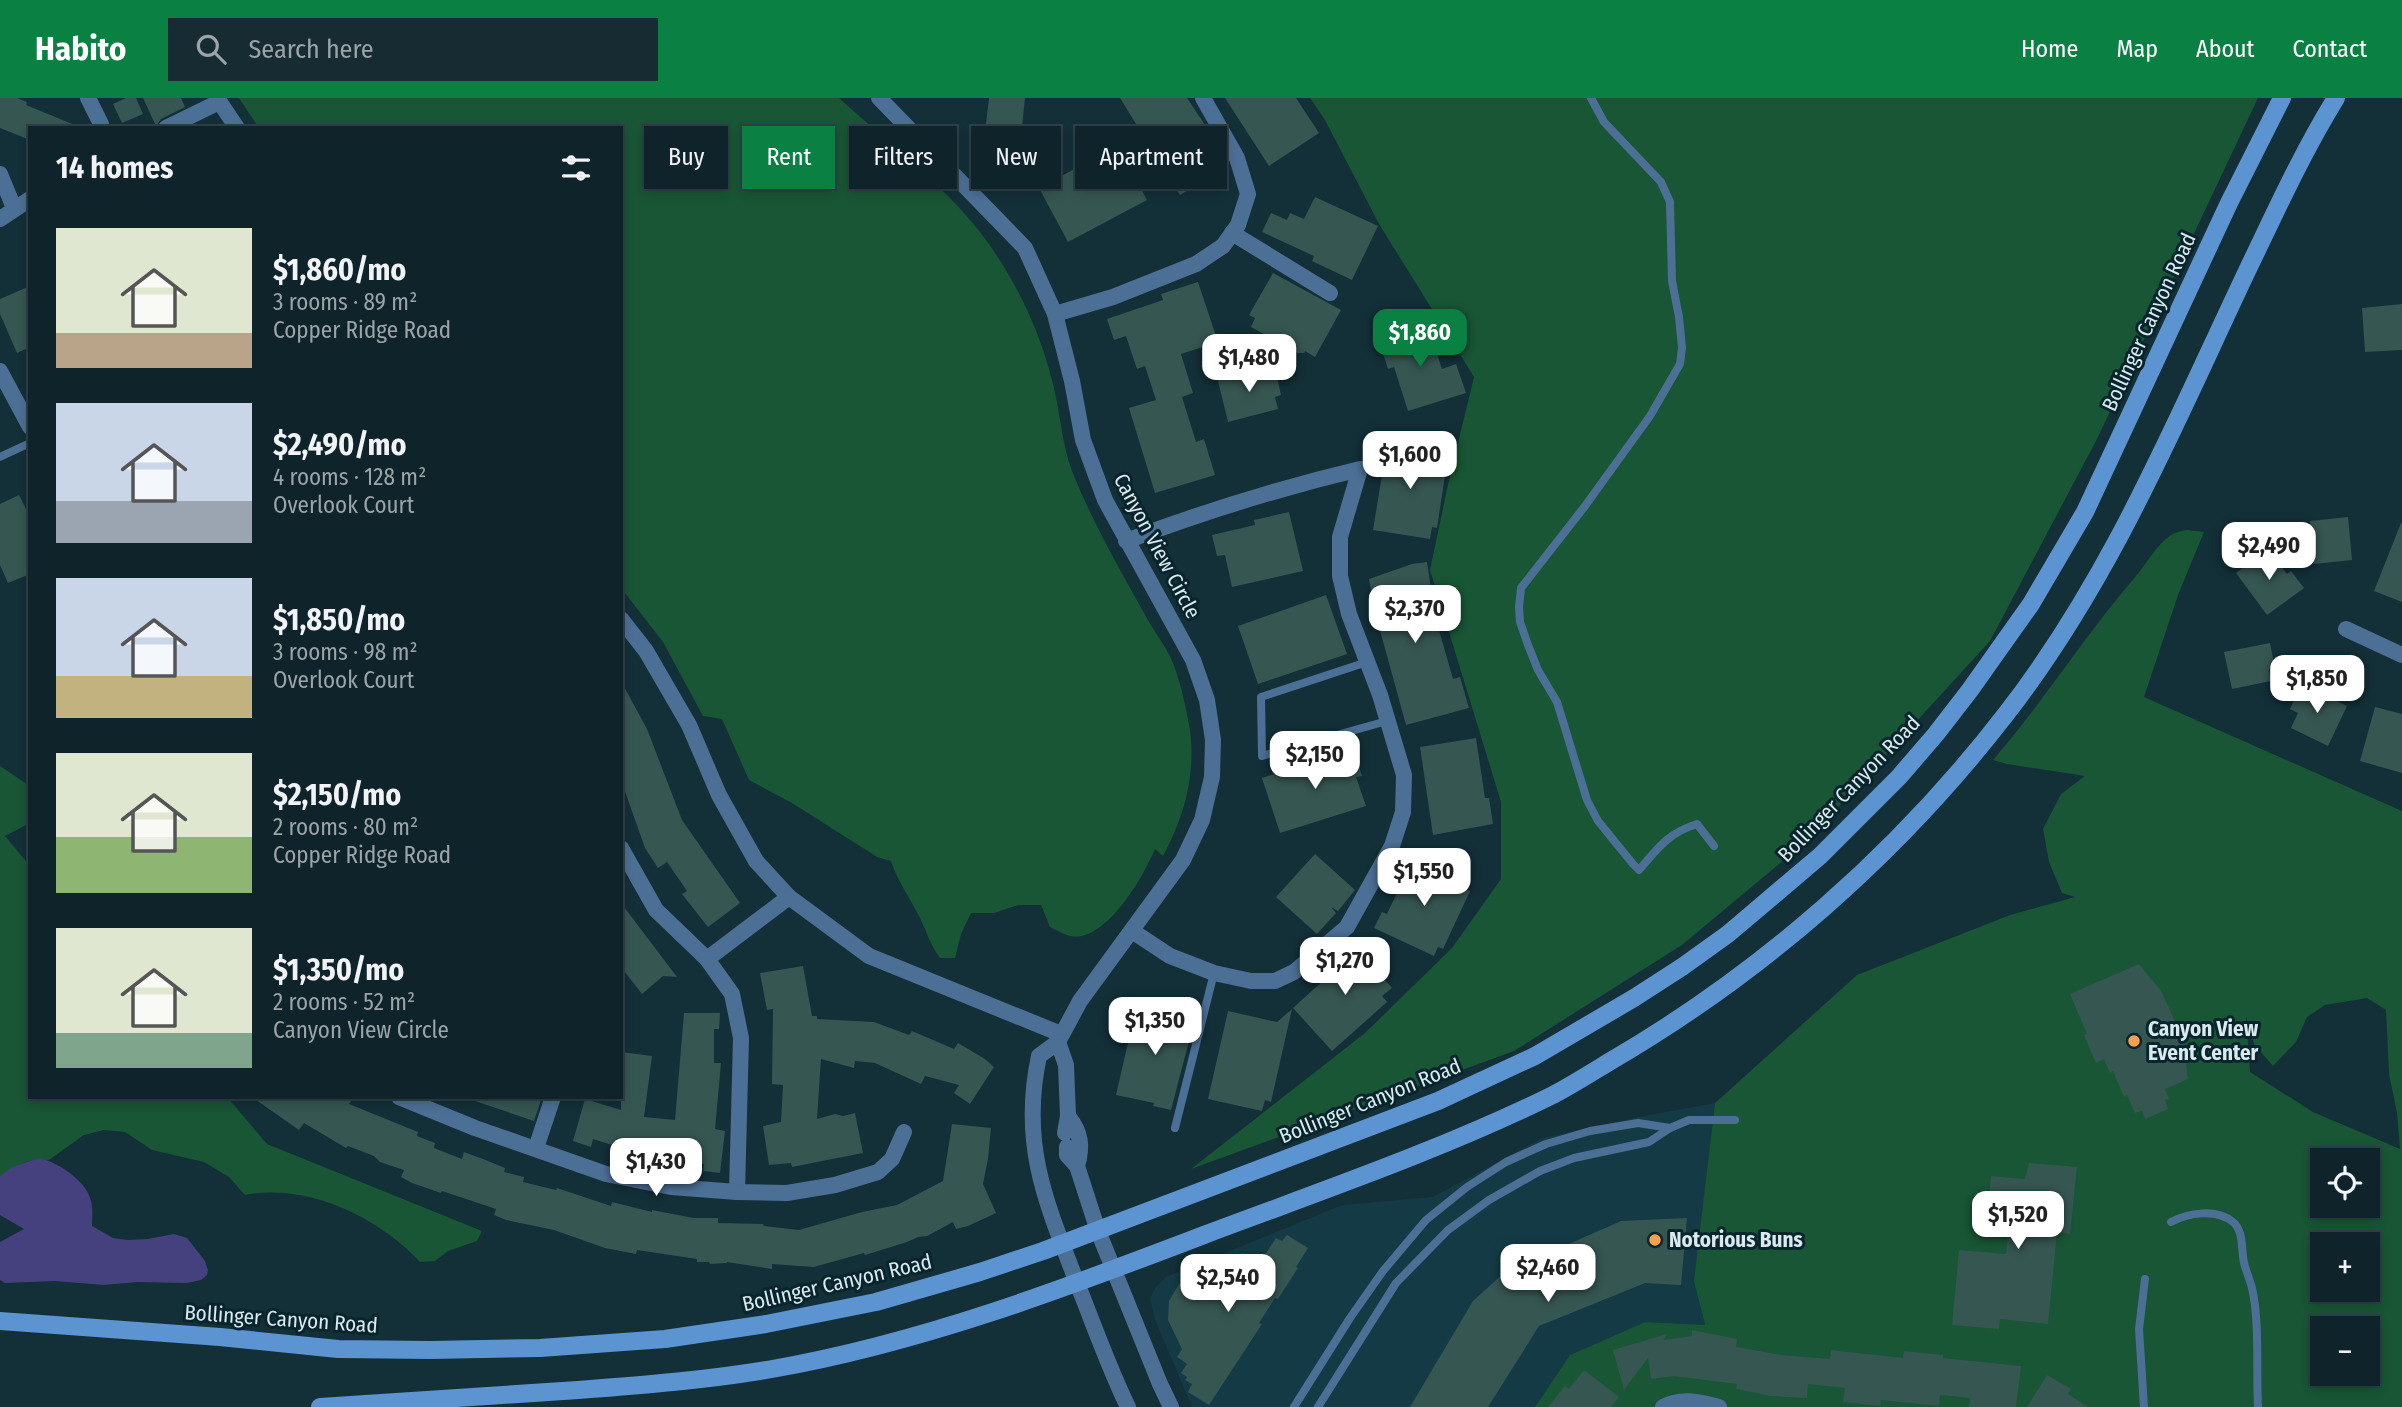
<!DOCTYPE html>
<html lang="en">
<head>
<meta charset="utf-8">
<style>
  body { margin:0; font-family:"Fira Sans Condensed",sans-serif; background:#172b32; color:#f1f3f6; height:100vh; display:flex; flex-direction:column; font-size:26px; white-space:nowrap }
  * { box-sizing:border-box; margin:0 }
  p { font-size:23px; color:#9ba4a8 }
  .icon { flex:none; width:38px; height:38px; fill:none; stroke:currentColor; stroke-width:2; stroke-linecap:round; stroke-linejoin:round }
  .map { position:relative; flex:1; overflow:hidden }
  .side { position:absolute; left:28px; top:28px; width:595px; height:973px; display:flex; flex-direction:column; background:#0e232a; border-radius:0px; box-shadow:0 4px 10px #0003,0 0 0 2px #2e4047 }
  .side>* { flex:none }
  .top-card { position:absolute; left:644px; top:28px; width:665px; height:63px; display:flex; gap:14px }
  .buttons { position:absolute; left:2310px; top:1050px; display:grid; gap:14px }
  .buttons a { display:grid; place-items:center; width:70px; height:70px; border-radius:0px; background:#0e232a; box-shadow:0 4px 10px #0003,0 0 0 2px #2e4047; font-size:35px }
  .price { position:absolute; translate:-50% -60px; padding:0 16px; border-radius:14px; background:#fff; color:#222; font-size:23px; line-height:46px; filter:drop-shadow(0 2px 4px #0008) }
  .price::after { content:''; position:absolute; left:50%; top:42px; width:21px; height:16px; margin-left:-10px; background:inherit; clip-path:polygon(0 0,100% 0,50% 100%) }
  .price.on { background:#0b8043; color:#fff }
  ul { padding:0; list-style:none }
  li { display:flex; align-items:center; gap:21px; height:175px; padding:0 28px }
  li span { display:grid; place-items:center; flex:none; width:196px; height:140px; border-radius:0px; color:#555 }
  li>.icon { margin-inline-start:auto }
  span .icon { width:84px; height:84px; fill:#fffc; stroke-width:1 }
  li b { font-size:30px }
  h2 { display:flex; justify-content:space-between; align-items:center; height:84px; padding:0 28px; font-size:30px }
  .tag { padding:0 24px; border-radius:0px; background:#0e232a; box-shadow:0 4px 10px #0003,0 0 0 2px #2e4047; font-size:24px; line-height:63px }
  .tag.on { background:#0b8043; color:#fff }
  header { display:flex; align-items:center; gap:42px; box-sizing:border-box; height:98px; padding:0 35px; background:#0b8043; color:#fff }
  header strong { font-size:33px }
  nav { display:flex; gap:38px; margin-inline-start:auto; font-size:24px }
  .search { width:490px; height:63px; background:#172b32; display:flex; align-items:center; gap:18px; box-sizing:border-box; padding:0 24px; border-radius:0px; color:#9ba4a8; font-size:26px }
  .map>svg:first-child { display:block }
  .built { fill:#143b45 }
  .green { fill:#185635; fill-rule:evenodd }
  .water { fill:#44417e }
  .building { fill:#365652 }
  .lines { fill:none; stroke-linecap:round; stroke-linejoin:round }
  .lane { stroke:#4c6f95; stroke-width:8 }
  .street { stroke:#4c6f95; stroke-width:16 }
  .secondary { stroke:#5c94d1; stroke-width:18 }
  .poi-dot { fill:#f9a04c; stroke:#08252d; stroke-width:2.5 }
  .labels { text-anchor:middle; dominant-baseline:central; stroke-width:6; stroke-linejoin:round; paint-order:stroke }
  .street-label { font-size:21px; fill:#daeaef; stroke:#08252d }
  .poi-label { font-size:21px; font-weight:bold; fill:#daeaef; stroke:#08252d; text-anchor:start }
</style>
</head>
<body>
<header>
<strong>Habito</strong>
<div class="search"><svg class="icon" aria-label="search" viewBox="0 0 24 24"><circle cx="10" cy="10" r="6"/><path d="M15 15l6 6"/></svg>Search here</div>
<nav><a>Home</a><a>Map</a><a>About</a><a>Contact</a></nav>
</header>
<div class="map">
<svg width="2402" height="1309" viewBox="0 0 2402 1309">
  <rect width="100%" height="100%" fill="#132f38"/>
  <path class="built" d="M1715 1005 1695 1183 1705 1228 1645 1224 1570 1257 1535 1309H1192L1156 1224 1150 1201 1155 1190 1166 1179 1342 1107 1433 1099 1542 1040 1639 1019Z"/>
  <g class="green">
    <path d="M239 0H839C886 43 941 84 980 134 1014 178 1040 232 1053 286 1060 314 1062 346 1072 373 1093 426 1122 475 1149 524 1156 536 1165 548 1171 560 1180 581 1186 609 1190 632 1196 677 1184 719 1163 758L1155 751C1144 778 1105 846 1070 838 1063 836 1056 832 1050 829L1041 807H1018L994 815H971L961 836 955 860H940C930 846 927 835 920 820 910 800 898 784 891 763L877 759 792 705 749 682 722 621 703 618 663 544 621 490V30H259Z"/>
    <path d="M1310 0H2258L2097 341 1990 543 1808 742 1682 847 1514 953 1191 1071 1365 935 1452 850 1501 781V704L1430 472 1449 382 1474 279 1379 126 1325 22Z"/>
    <path d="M2187 432 2204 434 2178 497 2144 599 2402 713V1309H1535L1570 1257 1645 1224 1705 1227 1694 1183 1715 1005 1857 877 2010 817 2075 799 2062 795 2049 764 2043 731 2061 696 2085 678 2007 666 1993 662C2044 603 2085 537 2136 478 2148 464 2156 447 2171 437 2176 434 2182 433 2187 432ZM2367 900 2386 912 2389 976 2397 1015 2400 1051 2313 1014 2250 974 2246 918 2254 946 2273 968 2296 944 2307 919 2325 907ZM2322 1062H2368V1108H2322ZM2322 1146H2368V1192H2322ZM2322 1230H2368V1276H2322Z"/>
    <path d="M0 668 30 688V725L5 738 30 768V999H227L267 1046 482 1133 477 1143 448 1153 435 1163 420 1164C378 1119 308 1085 245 1097L229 1079 204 1064 152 1052 125 1034 104 1032 84 1037 49 1062C31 1059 14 1068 0 1078Z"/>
  </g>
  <path class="water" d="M39 1060C55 1063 80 1079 88 1095 94 1106 92 1117 92 1128L113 1140 127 1142 148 1141 174 1136 187 1140 205 1163 208 1172 207 1177 201 1182 186 1185 137 1184 104 1187 55 1183 5 1185 0 1182V1144L24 1131 0 1117V1078L12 1069Z"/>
  <g class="building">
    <path d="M0 0H17L27 4 26 7 82 30H30V42L0 30Z"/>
    <path d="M126 0H136L143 16 122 25 113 6Z"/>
    <path d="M143 0H181L185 9 161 21 156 28Z"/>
    <path d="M989 0H1025L1020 47 984 43Z"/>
    <path d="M1120 0H1187L1213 39 1228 68 1180 97Z"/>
    <path d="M1225 0H1296L1319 35 1269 68Z"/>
    <path d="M1118 48 1147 102 1068 144 1039 90Z"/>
    <path d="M1315 99 1378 128 1352 182 1312 163 1314 158 1262 134 1271 115 1287 122 1290 115 1304 121Z"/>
    <path d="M1273 175 1341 212 1315 259 1305 253 1304 255H1298L1251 229 1255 220 1249 217Z"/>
    <path d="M1198 184 1218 244 1181 256 1193 295 1182 299 1196 344 1204 341 1215 377 1155 395 1129 310 1156 302 1145 268 1137 271 1126 238 1114 242 1107 221 1163 202 1161 196Z"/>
    <path d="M30 188V249L17 255 0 216V201Z"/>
    <path d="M2402 206V252L2365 254 2362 210Z"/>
    <path d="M1428 229 1442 271 1456 266 1466 295 1408 313 1394 269 1388 271 1378 240 1406 231 1407 235Z"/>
    <path d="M1275 270 1281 297 1275 299 1278 311 1228 324 1217 279 1239 273 1240 279Z"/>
    <path d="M1388 341 1408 344 1407 350 1448 357 1437 430 1432 429 1430 441 1373 432Z"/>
    <path d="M19 397 30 419V476L8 485 0 467V406Z"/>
    <path d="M1289 414 1303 473 1232 489 1225 457 1217 458 1212 437 1255 427 1254 422Z"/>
    <path d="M2348 419 2352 462 2314 466 2310 423Z"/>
    <path d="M2401 425H2402V504L2374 493Z"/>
    <path d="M2268 451 2287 476 2291 473 2304 490 2267 517 2236 475Z"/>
    <path d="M1427 464 1435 518 1453 581 1460 579 1469 610 1406 627 1375 514 1369 481 1412 466Z"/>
    <path d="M1326 497 1347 556 1258 586 1238 528Z"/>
    <path d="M2270 545 2275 570 2269 571 2271 583 2232 591 2224 554Z"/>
    <path d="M621 583 647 631 682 722 740 805 708 829 682 796 687 793 667 764 658 770 645 750 621 682Z"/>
    <path d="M2302 586 2347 608 2328 648 2291 630 2298 615 2290 611Z"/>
    <path d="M2375 609 2402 616V675L2360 663Z"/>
    <path d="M1476 640 1485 700H1489L1493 726 1433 737 1420 649Z"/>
    <path d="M1353 650 1362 678 1356 679 1366 708 1280 735 1262 680Z"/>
    <path d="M1417 753 1436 762 1430 774 1470 793 1443 851 1438 849 1434 858 1374 830 1382 814 1387 816Z"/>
    <path d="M1315 756 1355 792 1338 813 1331 809 1336 815 1317 836 1276 799Z"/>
    <path d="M621 805 677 879 663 878 642 896 621 869Z"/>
    <path d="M1360 841 1373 856 1367 862 1392 890 1382 898 1387 904 1332 953 1293 910 1335 872 1331 867Z"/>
    <path d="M2139 866 2161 893 2174 921 2184 950 2188 981 2165 991 2169 1001 2165 1002 2168 1011 2145 1021 2142 1013 2135 1015 2127 997 2124 999 2113 973 2110 975 2104 961 2096 965 2084 937 2087 936 2070 896Z"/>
    <path d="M803 868 812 918H817V921L874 924 909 937 912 933 954 951 958 945 985 961 994 969 970 1006 954 995 959 987 925 978 921 986 875 965 855 963 854 970 821 961 817 1021 835 1016 843 1018 855 1015 863 1055 792 1069 791 1065 769 1067 763 1028 781 1024 783 987 772 986 773 911 767 912 760 875Z"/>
    <path d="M1136 910 1160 916 1161 912 1195 920 1171 1012 1153 1008 1154 1005 1116 997Z"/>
    <path d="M1292 911 1271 1004 1265 1002 1262 1013 1208 1001 1228 913 1277 924Z"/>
    <path d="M684 915H720L719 931H714V965H721L715 1031 725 1033 720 1075 703 1073 704 1066 630 1060 631 1053 593 1041 591 1049 573 1043 585 1001 621 1012V954L652 958 644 1019 675 1022Z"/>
    <path d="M252 999H354L349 1006 418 1034 417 1038 435 1045 434 1050 462 1061 464 1054 483 1061 505 1070 504 1074 524 1079 523 1084 556 1092 557 1090 611 1108 612 1104 652 1114V1112L694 1120H718V1125L763 1126 764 1128 799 1132 862 1114 897 1107 943 1083 952 1026 991 1030 988 1061 983 1086 996 1115 968 1128 956 1131 953 1124 927 1138 918 1139 907 1144 865 1157 864 1155 814 1169 772 1166V1171L727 1164V1165L710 1166 709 1164H697V1161L637 1152 636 1156 605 1150 554 1132 506 1122 494 1117 496 1111 442 1093 441 1095 412 1085 401 1079 404 1072 380 1064 374 1058 348 1048 346 1050 304 1025 299 1032Z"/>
    <path d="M472 999H542L534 1023 472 1002Z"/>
    <path d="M2029 1065 2077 1069 2070 1136 2057 1134 2048 1226 2000 1221 1999 1231 1952 1227 1959 1152 2006 1156 2010 1112 1988 1108 1991 1078 2025 1081Z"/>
    <path d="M1687 1120 1681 1187 1645 1185 1539 1228 1488 1309H1410L1473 1203 1505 1174 1621 1123Z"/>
    <path d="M1287 1137 1308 1150 1296 1169 1298 1170 1278 1201 1275 1200 1259 1225 1262 1226 1209 1307 1188 1294 1192 1286 1185 1282 1187 1279 1181 1275 1187 1266 1177 1259 1182 1251 1168 1222 1169 1203 1179 1186 1197 1177 1228 1178 1243 1155 1260 1164 1276 1140 1282 1143Z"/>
    <path d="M1692 1232 1737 1241 1736 1249 1781 1257 1830 1261 1831 1252 1903 1260 1904 1253 1943 1257V1260L2021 1268 2016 1309H1969L1970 1300 1940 1297 1939 1308 1881 1302 1880 1308 1843 1304 1845 1290 1808 1286 1807 1300 1770 1298 1736 1291 1737 1286 1674 1278 1651 1281 1648 1260 1624 1292 1613 1252 1667 1236 1663 1242 1692 1238Z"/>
    <path d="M1584 1272 1619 1299 1611 1309H1548L1565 1288 1569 1291Z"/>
    <path d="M2047 1277 2071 1291 2068 1296 2088 1309H2027Z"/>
  </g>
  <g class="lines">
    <g class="lane">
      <path d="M1591 0 1604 24 1661 84 1670 104 1672 183 1679 219 1682 250 1680 266 1650 318 1585 408 1521 490 1519 509 1520 524 1528 547 1538 572 1557 604 1587 702 1598 723 1633 766 1639 772C1658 750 1668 735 1697 726L1714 748"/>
      <path d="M0 359 30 345"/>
      <path d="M1367 564 1261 599 1262 658 1387 623"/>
      <path d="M1175 1030 1214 875"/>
      <path d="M1670 1030 1689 1022H1735"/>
      <path d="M2171 1124C2188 1115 2216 1110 2233 1124 2244 1133 2241 1152 2244 1165 2246 1173 2250 1182 2252 1190 2260 1225 2256 1273 2258 1309"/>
      <path d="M1294 1309 1350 1220 1383 1173 1426 1122 1467 1089 1506 1064 1546 1046 1590 1033 1638 1025 1670 1030 1649 1044 1574 1060 1540 1073 1489 1102 1448 1132 1396 1185 1318 1309"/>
      <path d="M2144 1309 2139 1231 2145 1181"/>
    </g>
    <g class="street">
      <path d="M88 0 101 26"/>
      <path d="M217 0 237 30"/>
      <path d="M879 0 1025 150 1055 216 1072 283 1083 342 1105 402 1193 562 1207 602 1213 642 1212 679 1202 722 1183 762 1080 903 1058 944 1039 958C1019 1051 1049 1111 1081 1195 1096 1233 1110 1272 1128 1309"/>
      <path d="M166 30 219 4"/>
      <path d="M0 76 14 110"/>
      <path d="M0 121 30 101"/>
      <path d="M1232 135 1330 195"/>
      <path d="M1055 216 1113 199 1196 166 1223 148 1238 127 1248 96 1237 60 1203 0"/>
      <path d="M0 273 30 329"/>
      <path d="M1126 443C1203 414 1280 390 1360 371L1340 439V478L1349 516 1380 597 1404 677 1403 714 1392 748 1347 829 1294 874 1275 883H1251L1214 875 1170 858 1132 833"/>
      <path d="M621 521 646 553 689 627 719 697 756 763 789 799 869 858 1061 936"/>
      <path d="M2346 531 2402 557"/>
      <path d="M621 750 656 812 707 861 732 896 741 940 737 1094"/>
      <path d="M707 861 789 799"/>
      <path d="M1058 944 1066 967 1068 1018 1065 1035"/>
      <path d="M399 999 475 1030 606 1076 671 1089 737 1094 787 1095 835 1087 878 1074 892 1061 904 1034"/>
      <path d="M1068 1018C1081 1034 1083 1048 1077 1068"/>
      <path d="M1067 1049V1057L1077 1068 1098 1133 1160 1286 1171 1309"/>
      <path d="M536 1050 553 999"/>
      <path d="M1663 1309C1682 1299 1699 1304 1719 1309"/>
    </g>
    <g class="secondary">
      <path d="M0 1223 220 1239 338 1251 430 1252 540 1250 665 1241 766 1226 876 1204 980 1174 1043 1153 1438 1003 1535 958 1634 900 1682 869 1728 836 1820 758 1899 679 1936 636 1970 592 2031 506 2085 414 2229 105 2282 0"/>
      <path d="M320 1309C406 1304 492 1298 578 1292 643 1287 708 1282 772 1271 921 1245 1063 1191 1204 1137 1321 1093 1441 1052 1553 997 1572 987 1591 975 1609 964 1762 875 1898 756 2006 616 2111 481 2174 327 2247 173 2275 115 2302 55 2336 0"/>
    </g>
  </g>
  <g class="poi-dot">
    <circle cx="2134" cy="943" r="7"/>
    <circle cx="1655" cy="1142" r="7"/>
  </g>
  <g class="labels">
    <g class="street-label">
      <text transform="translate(2149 224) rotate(-65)">Bollinger Canyon Road</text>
      <text transform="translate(1157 448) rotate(62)">Canyon View Circle</text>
      <text transform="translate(1849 691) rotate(-46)">Bollinger Canyon Road</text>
      <text transform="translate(1370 1003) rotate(-22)">Bollinger Canyon Road</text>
      <text transform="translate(837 1185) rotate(-13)">Bollinger Canyon Road</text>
      <text transform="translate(281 1221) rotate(4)">Bollinger Canyon Road</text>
    </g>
    <g class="poi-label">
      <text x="2148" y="931">Canyon View<tspan x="2148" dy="24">Event Center</tspan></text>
      <text x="1669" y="1142">Notorious Buns</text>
    </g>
  </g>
</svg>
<div class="buttons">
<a><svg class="icon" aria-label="locate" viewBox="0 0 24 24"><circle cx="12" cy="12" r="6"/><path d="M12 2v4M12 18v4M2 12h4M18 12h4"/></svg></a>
<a>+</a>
<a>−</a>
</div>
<b class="price on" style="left:1420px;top:271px">$1,860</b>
<b class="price" style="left:1249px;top:296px">$1,480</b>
<b class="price" style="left:1410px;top:393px">$1,600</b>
<b class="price" style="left:2269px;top:484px">$2,490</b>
<b class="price" style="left:1415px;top:547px">$2,370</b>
<b class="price" style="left:2317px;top:617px">$1,850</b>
<b class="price" style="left:1315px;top:693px">$2,150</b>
<b class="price" style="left:1424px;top:810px">$1,550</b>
<b class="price" style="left:1345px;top:899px">$1,270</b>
<b class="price" style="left:1155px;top:959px">$1,350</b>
<b class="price" style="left:656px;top:1100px">$1,430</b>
<b class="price" style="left:2018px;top:1153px">$1,520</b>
<b class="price" style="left:1548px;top:1206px">$2,460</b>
<b class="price" style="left:1228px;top:1216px">$2,540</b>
<div class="top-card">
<a class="tag">Buy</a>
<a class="tag on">Rent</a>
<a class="tag">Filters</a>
<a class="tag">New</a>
<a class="tag">Apartment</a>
</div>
<section class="side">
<h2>14 homes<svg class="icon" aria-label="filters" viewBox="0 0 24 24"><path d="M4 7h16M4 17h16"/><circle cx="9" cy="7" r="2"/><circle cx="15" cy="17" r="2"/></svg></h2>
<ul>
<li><span style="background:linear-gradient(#dfe7d0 75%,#b9a48a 0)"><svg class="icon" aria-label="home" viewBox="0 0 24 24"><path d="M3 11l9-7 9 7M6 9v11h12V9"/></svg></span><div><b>$1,860/mo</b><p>3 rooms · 89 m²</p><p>Copper Ridge Road</p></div></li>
<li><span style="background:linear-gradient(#c9d6e8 70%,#9aa5b1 0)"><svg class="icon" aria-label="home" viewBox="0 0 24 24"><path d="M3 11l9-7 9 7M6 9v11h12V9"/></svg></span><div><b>$2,490/mo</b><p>4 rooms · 128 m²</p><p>Overlook Court</p></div></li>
<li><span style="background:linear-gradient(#c9d6e8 70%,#c2b280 0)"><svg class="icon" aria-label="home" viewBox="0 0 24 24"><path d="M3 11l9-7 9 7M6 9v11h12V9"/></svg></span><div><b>$1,850/mo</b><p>3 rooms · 98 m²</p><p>Overlook Court</p></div></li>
<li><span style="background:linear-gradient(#dfe7d0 60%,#8fb573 0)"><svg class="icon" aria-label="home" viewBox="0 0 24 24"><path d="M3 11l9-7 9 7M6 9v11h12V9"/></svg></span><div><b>$2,150/mo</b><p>2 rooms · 80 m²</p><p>Copper Ridge Road</p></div></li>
<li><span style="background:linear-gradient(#dfe7d0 75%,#7fa58c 0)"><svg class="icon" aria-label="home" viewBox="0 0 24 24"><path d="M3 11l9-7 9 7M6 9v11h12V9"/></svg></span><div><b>$1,350/mo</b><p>2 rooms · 52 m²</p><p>Canyon View Circle</p></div></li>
</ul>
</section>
</div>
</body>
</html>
